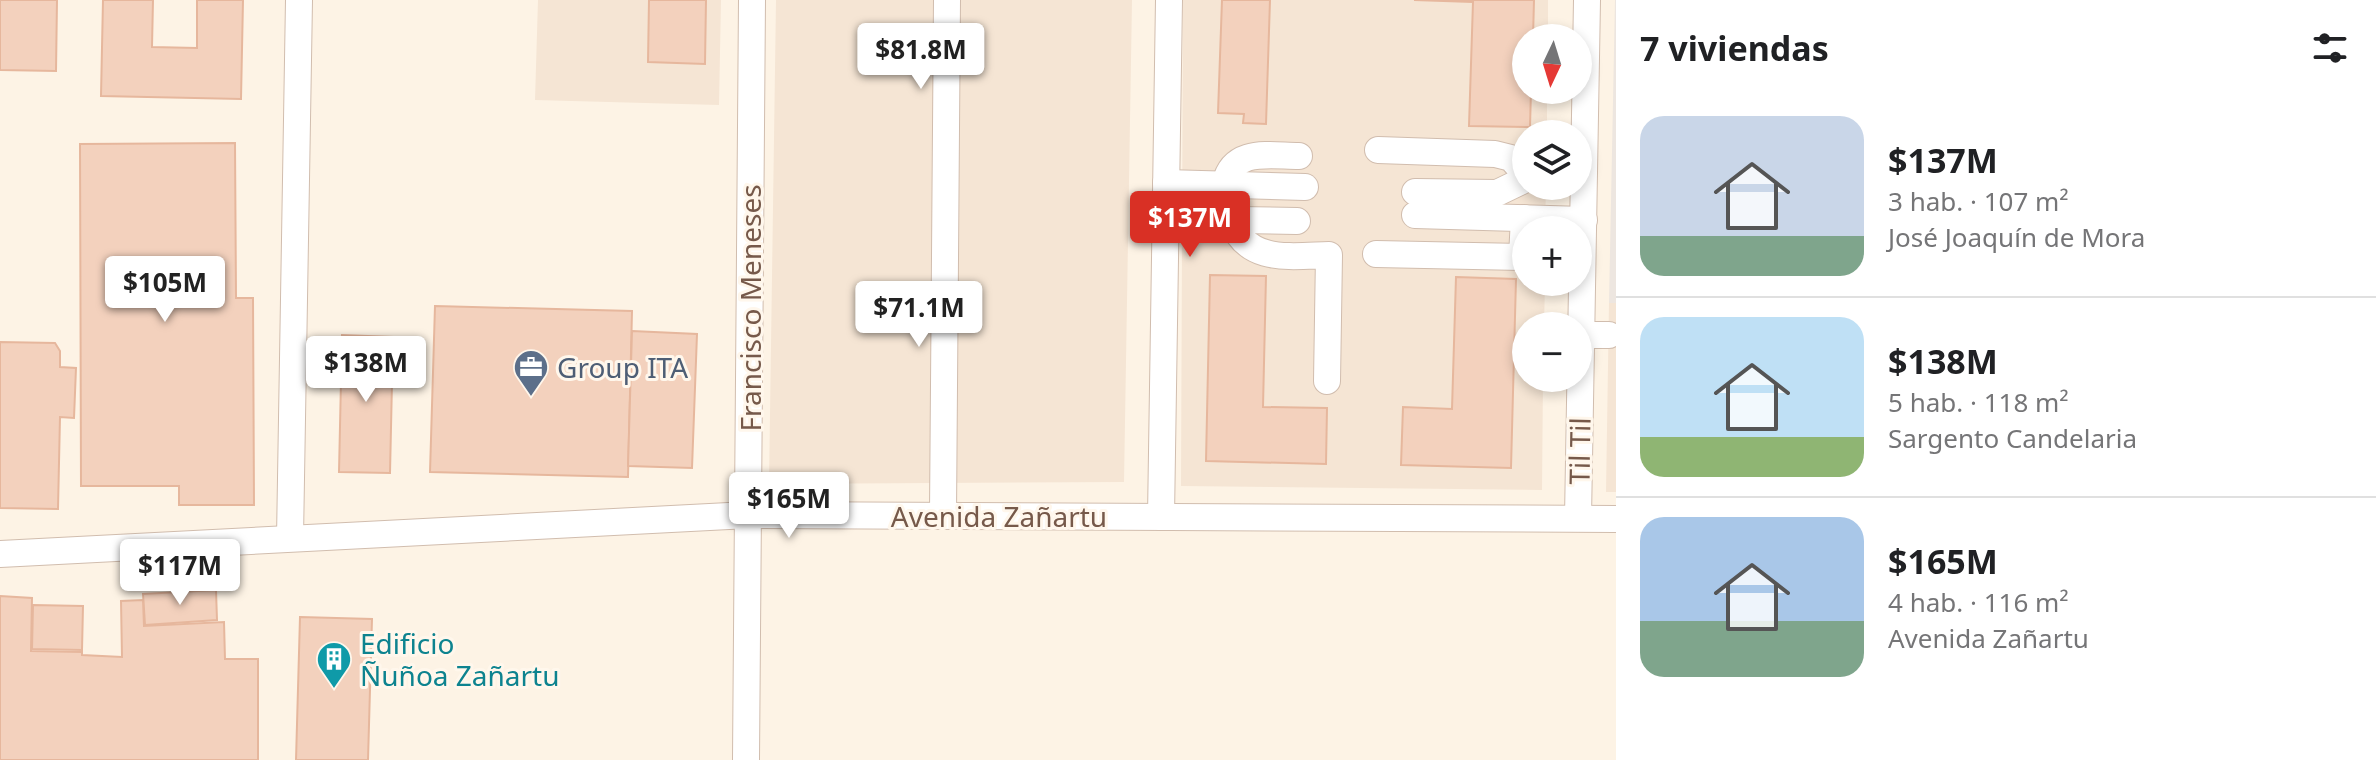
<!DOCTYPE html>
<html lang="es">
<head>
<meta charset="utf-8">
<style>
  body { margin:0; font-family:"Noto Sans",sans-serif; background:#f2f2f2; color:#202124; height:100vh; display:flex; flex-direction:column; font-size:30px; white-space:nowrap }
  * { box-sizing:border-box; margin:0 }
  p { font-size:26px; color:#757577 }
  .icon { flex:none; width:44px; height:44px; fill:none; stroke:currentColor; stroke-width:2; stroke-linecap:round; stroke-linejoin:round }
  .map { position:relative; flex:1; overflow:hidden }
  .panel { display:flex; flex-direction:column; background:#fff; width:760px }
  .panel>* { flex:none }
  .needle { width:52px; rotate:184deg }
  .tools { position:absolute; left:1512px; top:24px; display:grid; gap:16px }
  .tools a { display:grid; place-items:center; width:80px; height:80px; border-radius:50%; background:#fff; box-shadow:0 4px 12px #0003; font-size:40px }
  .price { position:absolute; translate:-50% -68px; padding:0 18px; border-radius:8px; background:#fff; color:#222; font-size:26px; line-height:52px; filter:drop-shadow(0 2px 4px #0008) }
  .price::after { content:''; position:absolute; left:50%; top:48px; width:24px; height:18px; margin-left:-12px; background:inherit; clip-path:polygon(0 0,100% 0,50% 100%) }
  .price.active { background:#d93025; color:#fff }
  ul { padding:0; list-style:none }
  li { display:flex; align-items:center; gap:24px; height:200px; padding:0 24px }
  li+li { border-top:2px solid #e0e0e0 }
  li span { display:grid; place-items:center; flex:none; width:224px; height:160px; border-radius:24px; color:#555 }
  li>.icon { margin-inline-start:auto }
  span .icon { width:96px; height:96px; fill:#fffc; stroke-width:1 }
  li b { font-size:34px }
  h2 { display:flex; justify-content:space-between; align-items:center; height:96px; padding:0 24px; font-size:34px }
  main { display:flex; flex:1; min-height:0 }
  .map>svg:first-child { display:block }
  .residential { fill:#f5e5d4 }
  .industrial { fill:#ede6e0 }
  .building { fill:#f3d1bd; stroke:#e6b79d; stroke-width:2 }
  .lines { fill:none; stroke-linecap:round; stroke-linejoin:round }
  .minor-casing { stroke:#d1bdae; stroke-width:28 }
  .minor { stroke:#fff; stroke-width:26 }
  .labels { text-anchor:middle; dominant-baseline:central; stroke-width:6; stroke-linejoin:round; paint-order:stroke }
  .street-label { font-size:28px; fill:#76594a; stroke:#fff7ec }
  .service-label { font-size:28px; fill:#4e5e75; stroke:#fff7ec; text-anchor:start }
  .culture-label { font-size:28px; fill:#0d838f; stroke:#fff7ec; text-anchor:start }
</style>
</head>
<body>
<main>
<div class="map">
<svg width="1616" height="760" viewBox="0 0 1616 760">
  <rect width="100%" height="100%" fill="#fdf3e5"/>
  <g class="residential">
    <path d="M538 0H721L719 105 535 100Z"/>
    <path d="M776 0H1132L1124 482 769 484Z"/>
    <path d="M1183 0H1548V38H1526V90H1547V134H1526V186H1546L1545 230H1526V282H1545L1544 326H1526V378H1543L1542 490 1181 486Z"/>
    <path d="M1609 303H1616V492H1606Z"/>
  </g>
  <path class="industrial" d="M1615 0H1616V303H1609Z"/>
  <g class="building">
    <path d="M0 0H57L56 71 0 70Z"/>
    <path d="M103 0H153L152 47 197 48V0H243L241 99 101 96Z"/>
    <path d="M649 0H706L705 64 648 62Z"/>
    <path d="M1222 0H1270L1266 124 1243 123 1244 114 1218 113Z"/>
    <path d="M1414 0H1534L1533 38H1526V90H1531L1530 127 1469 126 1473 2Z"/>
    <path d="M235 143 236 298H253L254 505H179V486H81L80 144Z"/>
    <path d="M1210 275 1266 276 1263 407 1327 408 1326 464 1206 461Z"/>
    <path d="M1456 277 1516 279 1511 468 1401 465 1403 407 1452 409Z"/>
    <path d="M435 306 632 311 628 477 430 472Z"/>
    <path d="M632 331 697 334 692 468 628 466Z"/>
    <path d="M342 335 393 337 390 473 339 472Z"/>
    <path d="M0 342 55 343 60 351V367L76 368 74 418 60 417 58 509 0 508Z"/>
    <path d="M216 590 217 620 145 625 143 594Z"/>
    <path d="M0 596 32 598 31 651 82 652V655L122 657 121 601 143 600 144 626 224 622 225 659H258V760H0Z"/>
    <path d="M33 605 83 606 82 650 32 649Z"/>
    <path d="M300 617 372 619 368 760H296Z"/>
  </g>
  <g class="lines">
    <g class="minor-casing">
      <g id="minor">
        <path d="M1378 150 1495 154 1511 158 1526 175"/>
        <path d="M1166 183 1305 187"/>
        <path d="M1225 184C1233 147 1270 156 1299 156"/>
        <path d="M1415 192 1497 193 1526 179"/>
        <path d="M1415 215 1584 220"/>
        <path d="M1166 219 1297 221"/>
        <path d="M1231 219C1246 264 1290 256 1329 255L1327 381"/>
        <path d="M1376 254 1522 257 1524 218"/>
        <path d="M1582 335H1609"/>
        <path d="M943 515 947 0"/>
        <path d="M1161 517 1169 0"/>
        <path d="M1578 518 1587 0"/>
        <path d="M290 538 299 0"/>
        <path d="M0 554 748 515 1616 519"/>
        <path d="M746 760 752 0"/>
      </g>
    </g>
    <use href="#minor" class="minor"/>
  </g>
  <defs>
    <g id="office-pin" transform="scale(1.8)"><path d="M0 17L-7.5 6A9.5 9.5 0 1 1 7.5 6Z" fill="#5c6f8a" stroke="#fff7ec"/><path d="M-6-3h4V-5.5h4V-3h4V5H-6ZM-1-4.5V-3h2v-1.5ZM-6 0V1H6V0Z" fill="#fff"/></g>
    <g id="building-pin" transform="scale(1.8)"><path d="M0 17L-7.5 6A9.5 9.5 0 1 1 7.5 6Z" fill="#0f9aa8" stroke="#fff7ec"/><path d="M-4-6H4V6H1V3H-1V6H-4ZM-2.5-4.3h1.7v1.8h-1.7ZM.8-4.3h1.7v1.8H.8ZM-2.5-1h1.7V.8h-1.7ZM.8-1h1.7V.8H.8Z" fill="#fff"/></g>
  </defs>
  <g fill-rule="evenodd">
    <use href="#office-pin" x="531" y="367"/>
    <use href="#building-pin" x="334" y="659"/>
  </g>
  <g class="labels">
    <g class="street-label">
      <text transform="translate(750 308) rotate(-90)">Francisco Meneses</text>
      <text transform="translate(1579 451) rotate(-89)">Til Til</text>
      <text x="999" y="516">Avenida Zañartu</text>
    </g>
    <g class="service-label">
      <text x="557" y="367">Group ITA</text>
    </g>
    <g class="culture-label">
      <text x="360" y="643">Edificio<tspan x="360" dy="32">Ñuñoa Zañartu</tspan></text>
    </g>
  </g>
</svg>
<div class="tools">
<a><svg class="needle" viewBox="-14 -14 28 28"><path d="M0-13l5 13h-10z" fill="#e53935"/><path d="M0 13l5-13h-10z" fill="#757577"/></svg></a>
<a><svg class="icon" aria-label="layers" viewBox="0 0 24 24"><path d="M12 4l9 5-9 5-9-5zM3 14l9 5 9-5"/></svg></a>
<a>+</a>
<a>−</a>
</div>
<b class="price" style="left:921px;top:91px">$81.8M</b>
<b class="price active" style="left:1190px;top:259px">$137M</b>
<b class="price" style="left:165px;top:324px">$105M</b>
<b class="price" style="left:919px;top:349px">$71.1M</b>
<b class="price" style="left:366px;top:404px">$138M</b>
<b class="price" style="left:789px;top:540px">$165M</b>
<b class="price" style="left:180px;top:607px">$117M</b>
</div>
<section class="panel">
<h2>7 viviendas<svg class="icon" aria-label="filters" viewBox="0 0 24 24"><path d="M4 7h16M4 17h16"/><circle cx="9" cy="7" r="2"/><circle cx="15" cy="17" r="2"/></svg></h2>
<ul>
<li><span style="background:linear-gradient(#c9d6e8 75%,#7fa58c 0)"><svg class="icon" aria-label="home" viewBox="0 0 24 24"><path d="M3 11l9-7 9 7M6 9v11h12V9"/></svg></span><div><b>$137M</b><p>3 hab. · 107 m²</p><p>José Joaquín de Mora</p></div></li>
<li><span style="background:linear-gradient(#bfe0f5 75%,#8fb573 0)"><svg class="icon" aria-label="home" viewBox="0 0 24 24"><path d="M3 11l9-7 9 7M6 9v11h12V9"/></svg></span><div><b>$138M</b><p>5 hab. · 118 m²</p><p>Sargento Candelaria</p></div></li>
<li><span style="background:linear-gradient(#a9c7e8 65%,#7fa58c 0)"><svg class="icon" aria-label="home" viewBox="0 0 24 24"><path d="M3 11l9-7 9 7M6 9v11h12V9"/></svg></span><div><b>$165M</b><p>4 hab. · 116 m²</p><p>Avenida Zañartu</p></div></li>
</ul>
</section>
</main>
</body>
</html>
